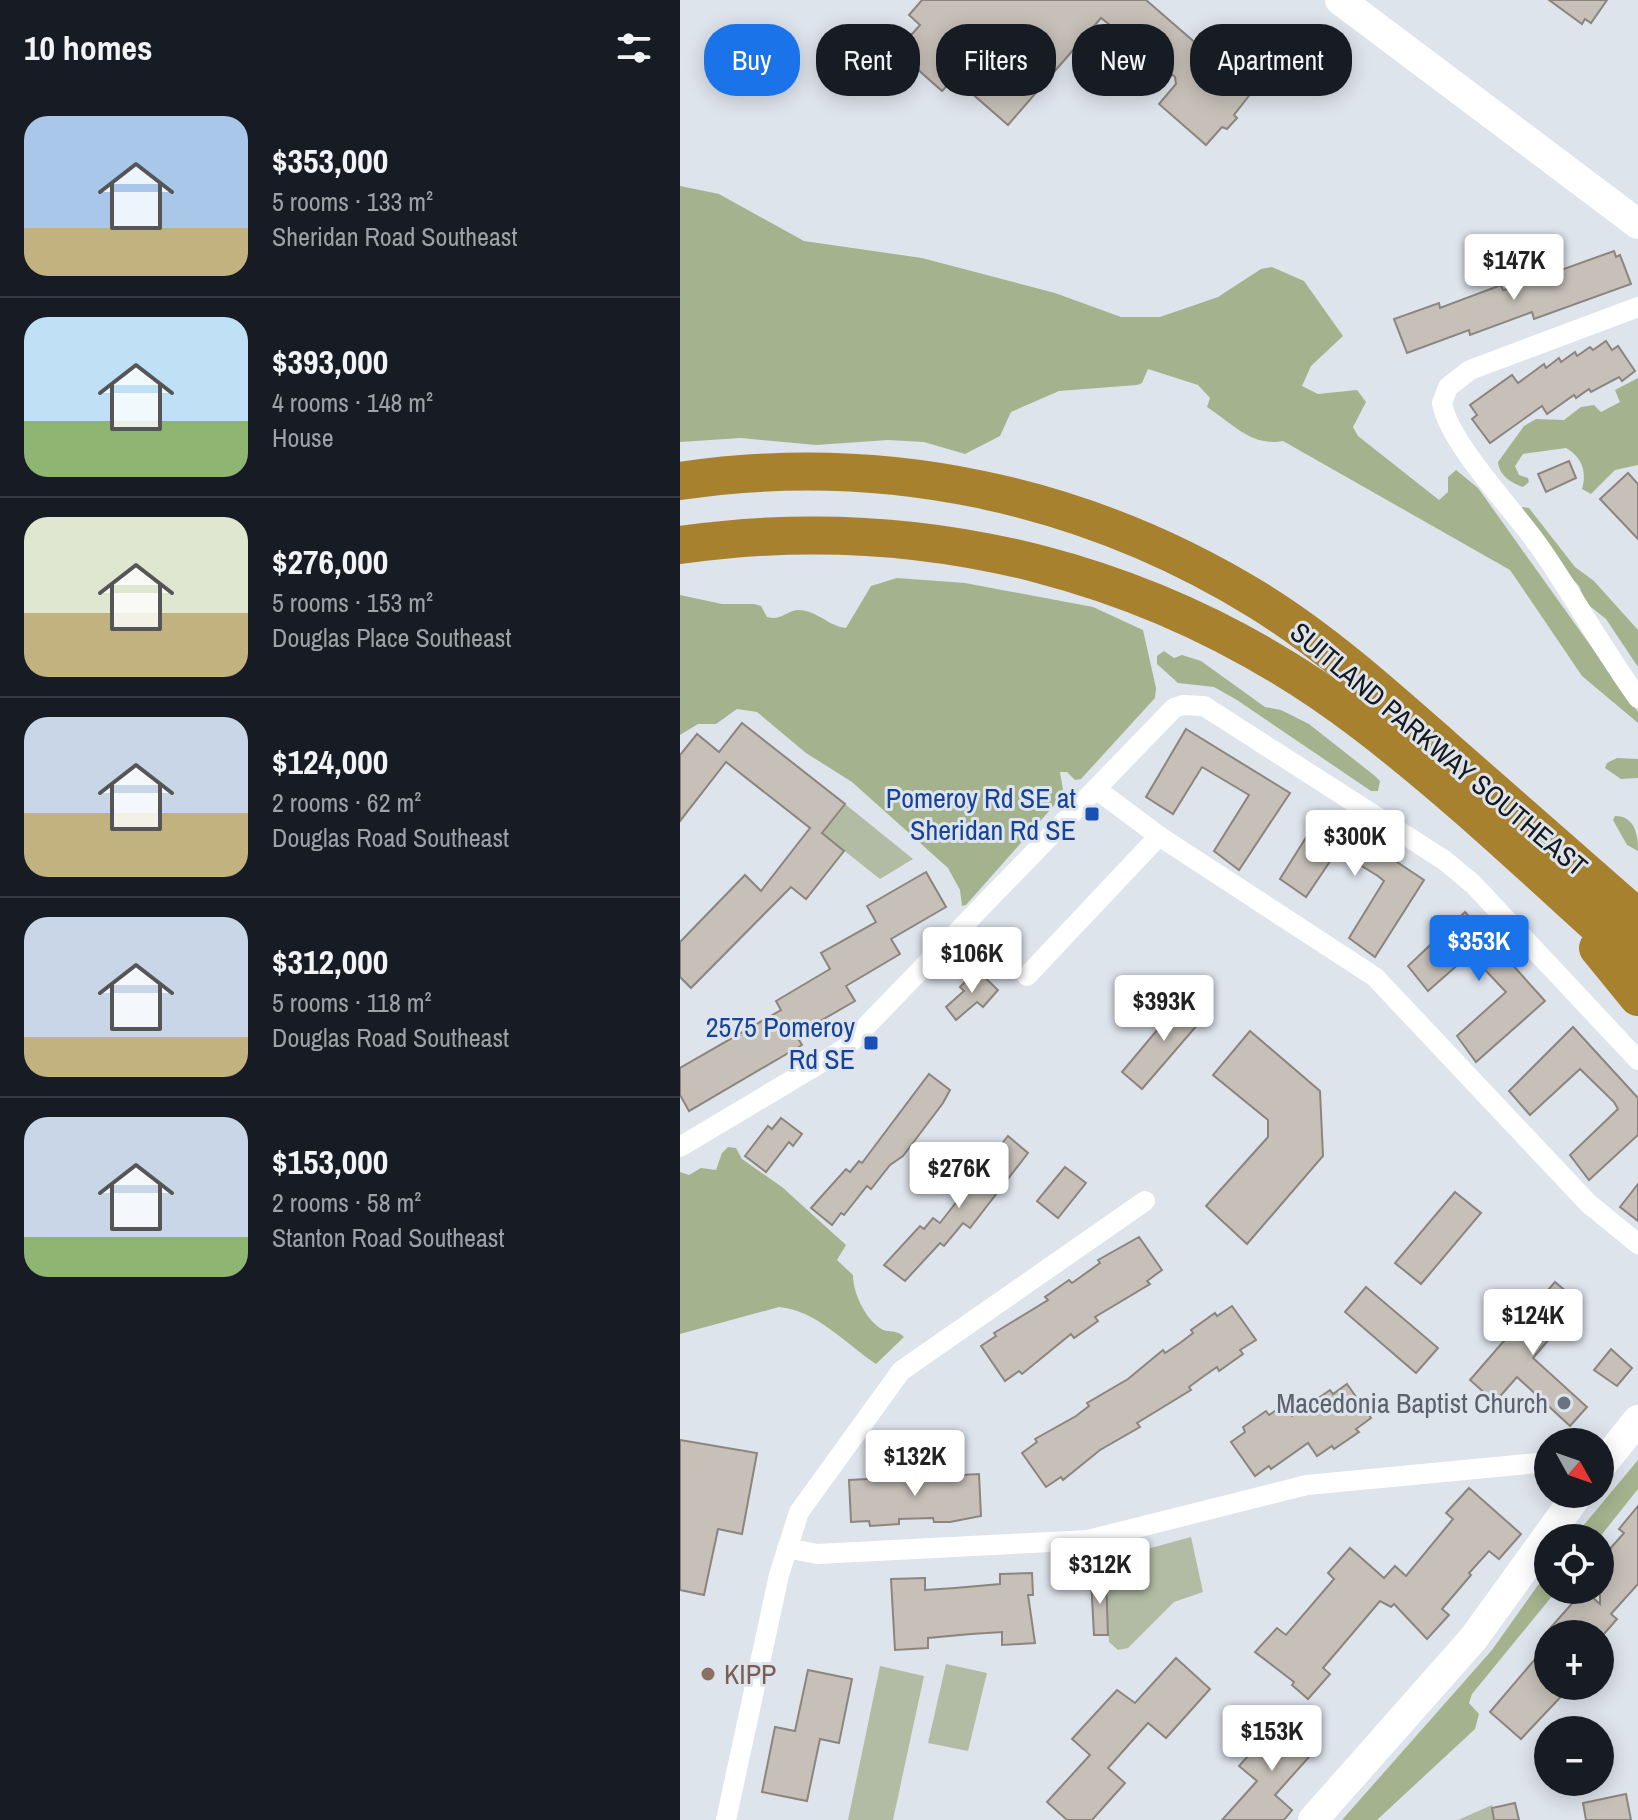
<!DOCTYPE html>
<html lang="en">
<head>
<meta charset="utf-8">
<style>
  body { margin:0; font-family:"Archivo Narrow",sans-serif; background:#20242c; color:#f1f3f6; height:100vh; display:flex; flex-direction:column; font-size:30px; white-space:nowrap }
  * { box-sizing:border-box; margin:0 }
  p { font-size:26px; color:#9ea1a6 }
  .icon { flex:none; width:44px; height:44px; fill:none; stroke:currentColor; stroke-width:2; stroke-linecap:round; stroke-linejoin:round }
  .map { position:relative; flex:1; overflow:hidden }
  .panel { display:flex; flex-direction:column; background:#171b24; width:680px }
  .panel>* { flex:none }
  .guide { position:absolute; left:24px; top:24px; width:760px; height:72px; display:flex; gap:16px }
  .needle { width:52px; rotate:130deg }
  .controls { position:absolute; left:854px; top:1428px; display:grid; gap:16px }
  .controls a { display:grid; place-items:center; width:80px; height:80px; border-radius:50%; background:#171b24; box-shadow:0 4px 20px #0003; font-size:40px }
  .price { position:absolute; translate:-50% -68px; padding:0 18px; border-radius:8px; background:#fff; color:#222; font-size:26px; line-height:52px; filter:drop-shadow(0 2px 4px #0008) }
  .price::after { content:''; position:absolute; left:50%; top:48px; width:24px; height:18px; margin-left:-12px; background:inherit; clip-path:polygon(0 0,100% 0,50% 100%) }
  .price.selected { background:#1a73e8; color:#fff }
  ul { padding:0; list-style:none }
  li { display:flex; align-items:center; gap:24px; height:200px; padding:0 24px }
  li+li { border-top:2px solid #363941 }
  li span { display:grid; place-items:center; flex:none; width:224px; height:160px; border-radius:24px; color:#555 }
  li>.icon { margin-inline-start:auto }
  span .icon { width:96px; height:96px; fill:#fffc; stroke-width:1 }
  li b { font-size:34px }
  h2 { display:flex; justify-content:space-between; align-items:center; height:96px; padding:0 24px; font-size:34px }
  .pill { padding:0 28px; border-radius:32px; background:#171b24; box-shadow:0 4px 20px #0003; font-size:28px; line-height:72px }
  .pill.selected { background:#1a73e8; color:#fff }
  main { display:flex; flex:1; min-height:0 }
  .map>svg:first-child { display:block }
  .green { fill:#b2bca4 }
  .forest { fill:#a4b38e }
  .building { fill:#c6c0b8; stroke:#8b857e; stroke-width:2 }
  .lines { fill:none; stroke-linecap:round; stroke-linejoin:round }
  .street { stroke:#fff; stroke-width:20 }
  .secondary { stroke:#fff; stroke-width:30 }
  .highway { stroke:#a7812e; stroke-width:38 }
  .transit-dot { fill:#1a4fb4; stroke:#dee4ec; stroke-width:3 }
  .worship-dot { fill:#6b7280; stroke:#dee4ec; stroke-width:3 }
  .education-dot { fill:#8d6e63; stroke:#dee4ec; stroke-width:3 }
  .labels { text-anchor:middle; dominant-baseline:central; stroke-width:6; stroke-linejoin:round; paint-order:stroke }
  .street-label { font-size:28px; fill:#16181b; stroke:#dee4ec }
  .transit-label { font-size:28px; fill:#164399; stroke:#dee4ec; text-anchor:end }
  .worship-label { font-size:28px; fill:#5b616d; stroke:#dee4ec; text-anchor:end }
  .education-label { font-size:28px; fill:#785e54; stroke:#dee4ec; text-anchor:start }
</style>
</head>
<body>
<main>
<section class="panel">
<h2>10 homes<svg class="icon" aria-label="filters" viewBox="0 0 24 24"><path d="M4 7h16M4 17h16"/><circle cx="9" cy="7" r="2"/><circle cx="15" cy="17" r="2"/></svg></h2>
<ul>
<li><span style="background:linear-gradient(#a9c7e8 70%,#c2b280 0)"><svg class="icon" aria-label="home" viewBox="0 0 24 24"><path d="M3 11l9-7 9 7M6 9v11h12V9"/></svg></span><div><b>$353,000</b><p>5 rooms · 133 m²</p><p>Sheridan Road Southeast</p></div></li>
<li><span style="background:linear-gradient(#bfe0f5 65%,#8fb573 0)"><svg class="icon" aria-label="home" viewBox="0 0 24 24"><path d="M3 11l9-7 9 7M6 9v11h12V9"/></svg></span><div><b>$393,000</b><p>4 rooms · 148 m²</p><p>House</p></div></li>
<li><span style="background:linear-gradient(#dfe7d0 60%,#c2b280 0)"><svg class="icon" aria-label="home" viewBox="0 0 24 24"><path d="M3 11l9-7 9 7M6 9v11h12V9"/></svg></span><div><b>$276,000</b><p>5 rooms · 153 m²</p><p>Douglas Place Southeast</p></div></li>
<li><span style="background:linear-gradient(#c9d6e8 60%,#c2b280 0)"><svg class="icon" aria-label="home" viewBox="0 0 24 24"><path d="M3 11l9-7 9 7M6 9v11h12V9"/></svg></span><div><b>$124,000</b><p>2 rooms · 62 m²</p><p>Douglas Road Southeast</p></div></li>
<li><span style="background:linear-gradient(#c9d6e8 75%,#c2b280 0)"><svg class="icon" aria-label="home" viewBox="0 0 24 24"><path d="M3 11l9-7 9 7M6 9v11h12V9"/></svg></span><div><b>$312,000</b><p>5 rooms · 118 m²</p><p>Douglas Road Southeast</p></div></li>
<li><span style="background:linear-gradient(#c9d6e8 75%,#8fb573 0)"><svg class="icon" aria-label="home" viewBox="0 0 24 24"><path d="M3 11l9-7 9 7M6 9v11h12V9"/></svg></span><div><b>$153,000</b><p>2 rooms · 58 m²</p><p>Stanton Road Southeast</p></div></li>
</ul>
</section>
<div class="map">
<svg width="958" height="1820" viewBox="0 0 958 1820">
  <rect width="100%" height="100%" fill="#dee4ec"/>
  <g class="green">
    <path d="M165 804 233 859 200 879 142 833Z"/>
    <path d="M511 1537 523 1592 494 1602 448 1648 438 1650 429 1642 423 1561Z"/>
    <path d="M266 1664 307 1673 288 1751 248 1743Z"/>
    <path d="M200 1666 244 1676 213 1820H168Z"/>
    <path d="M812 1805 814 1820H778Z"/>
  </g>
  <g class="forest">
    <path d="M0 186 39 194 124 241 242 258 375 293 441 317H480L538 297 581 269 592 267 624 281 663 336 631 366 622 386 638 394 677 390 686 402 673 427 678 436 759 500 768 492V477L776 470 798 488 958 712V723L902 676 830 570 603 441C571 447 552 423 527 407L530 398 518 385 468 369 462 383 457 385 379 391 331 412 320 436 285 454 244 442 208 440 136 445 61 438 0 442Z"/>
    <path d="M958 378V465L935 470 911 494 902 489C907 472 902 457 886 448L843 454 835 466 839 475 848 478 849 482 843 487C831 483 819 475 818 462L844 426 856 419 884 420 901 407 914 405 921 412 940 402 935 390Z"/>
    <path d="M842 507 849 508 895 567 914 581 958 630V667L926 619 906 603 899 586 869 554 844 517Z"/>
    <path d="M217 578 285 583 413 607 463 630 476 688 475 698 401 779 395 780 387 772H380L383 790 378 801 286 905 282 906 280 890 268 868 172 782 126 753 77 712 57 709 36 724H18L0 735V595L42 604H74L81 606 87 617C101 621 106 611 118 610 137 610 148 626 166 628L191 586Z"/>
    <path d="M484 651 494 658 502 655 521 661 585 707 601 710 629 724 695 776 700 781 698 791H691L557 700 534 687 498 683 477 664V656Z"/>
    <path d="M937 758 958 759V778L941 779 925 768 927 763Z"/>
    <path d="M935 816C955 816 958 835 958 851L947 845 933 820Z"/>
    <path d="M48 1147 56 1148 62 1159 102 1187 166 1245 157 1260 173 1275C173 1293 185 1318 200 1328 208 1334 215 1328 224 1337L196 1364C166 1344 136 1310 99 1307L0 1334V1172L9 1175 21 1168 36 1170 42 1153Z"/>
    <path d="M958 1460V1489L919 1538H893Z"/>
    <path d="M868 1571V1590H877L792 1694 789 1703 799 1714 795 1729 697 1820H662L812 1650Z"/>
  </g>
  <g class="building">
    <path d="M242 0H466L572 92 554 115 557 118 547 129 542 127 526 145 479 104 496 84 495 77 421 18 328 125 274 78 262 91 217 51 240 25 229 15Z"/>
    <path d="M869 0H927L911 23 905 19 902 24Z"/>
    <path d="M934 251 936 257 940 255 951 284 854 319 852 312 790 335 789 330 727 353 714 319 759 303 760 308 821 285 823 290 828 289Z"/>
    <path d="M926 341 932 350 938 346 955 371 942 381 939 377 911 392 909 389 896 398 894 395 867 414 862 406 810 443 792 419 797 415 790 405 832 375 838 383 864 364 866 368 879 358 881 362 895 352 897 356 910 347 913 350Z"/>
    <path d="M889 461 896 478 866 492 858 474Z"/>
    <path d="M948 473 958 484V539L920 499Z"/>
    <path d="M62 723 165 804 142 833 164 851 126 899 111 887 11 988 0 977V942L65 875 81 891 130 828 46 762 0 821V755L17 734 39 752Z"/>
    <path d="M506 729 610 793 559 870 534 851 569 795 522 767 493 814 466 797Z"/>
    <path d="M642 812 744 880 695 957 669 938 704 881 698 876 657 851 626 897 600 879Z"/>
    <path d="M246 872 266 907 211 939 220 954 166 986 175 1001 116 1035 122 1045 9 1111 0 1095V1068L101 1010 96 1001 150 969 141 953 196 922 187 906Z"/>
    <path d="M785 912 865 1001 796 1062 777 1036 826 992 790 954 748 991 728 966Z"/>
    <path d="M297 970 318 990 303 1007 297 1002 276 1020 266 1007 284 991 280 987Z"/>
    <path d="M504 998 525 1016 462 1089 442 1072Z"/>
    <path d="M893 1027 958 1098V1135L909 1180 890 1155 938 1109 934 1102 900 1069 850 1115 829 1091Z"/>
    <path d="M570 1031 640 1091 643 1156 567 1244 526 1206 588 1137V1120L533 1075Z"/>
    <path d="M249 1074 270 1090 263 1103 223 1156 210 1165 191 1189 187 1186 164 1215 161 1213 152 1225 131 1208 166 1169 170 1172 179 1161 182 1163Z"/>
    <path d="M101 1118 122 1134 113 1146 109 1142 86 1172 65 1156 88 1126 92 1129Z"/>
    <path d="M328 1136 348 1153 290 1228 283 1223 264 1246 260 1243 225 1281 204 1265 240 1226 244 1229 253 1218 260 1223Z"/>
    <path d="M385 1167 406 1183 378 1218 357 1201Z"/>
    <path d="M958 1184V1221L940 1207Z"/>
    <path d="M775 1192 801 1213 741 1284 715 1263Z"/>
    <path d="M459 1237 482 1270 467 1281 470 1284 415 1317 418 1321 394 1338 391 1334 342 1374 339 1371 325 1381 301 1346 316 1336 314 1333 368 1300 365 1297 389 1280 392 1283 420 1263 418 1260Z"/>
    <path d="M875 1282 900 1303 853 1358 907 1407 890 1426 837 1377 815 1402 790 1380Z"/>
    <path d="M686 1287 758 1348 736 1373 665 1312Z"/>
    <path d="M552 1306 576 1340 560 1350 563 1354 539 1371 537 1367 524 1376 509 1387 511 1390 457 1423 460 1427 420 1450 383 1480 381 1477 366 1487 342 1453 357 1442 355 1439 396 1416 409 1406 407 1403 448 1379 483 1350 485 1353 500 1343 513 1333 511 1330 535 1313 537 1316Z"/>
    <path d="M931 1349 952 1368 937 1386 914 1370Z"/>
    <path d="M667 1384 691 1418 676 1429 679 1432 654 1449 652 1446 637 1456 628 1443 591 1469 589 1466 575 1476 551 1442 565 1432 563 1427 586 1411 589 1415 604 1405 612 1416 650 1390 653 1394Z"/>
    <path d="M0 1440 77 1453 62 1534 38 1529 24 1595 0 1590Z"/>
    <path d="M280 1471 281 1475 299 1474 301 1516 270 1522H254L253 1518 219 1519V1524L190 1526 189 1521 171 1522 169 1480 188 1479 187 1475 235 1477Z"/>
    <path d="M789 1488 841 1534 819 1559 809 1551 789 1573 791 1575 762 1609 769 1615 747 1639 714 1604 711 1607 700 1601 643 1668 650 1674 628 1699 612 1685 614 1682 575 1652 597 1628 606 1635 654 1579 648 1573 670 1548 704 1578 715 1566 726 1576 773 1519 766 1513Z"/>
    <path d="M958 1506V1584L931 1614 937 1619 924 1634H865L904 1590 920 1604V1560L944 1533 939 1529Z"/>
    <path d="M352 1573 353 1595H348L355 1643 322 1645V1632L291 1634 248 1638V1648L215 1650 211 1579 245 1578V1590L275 1588 320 1584V1574Z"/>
    <path d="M426 1578 428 1635H414L411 1579Z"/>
    <path d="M868 1644V1686H891L841 1739 810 1712Z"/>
    <path d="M496 1658 530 1689 486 1738 468 1723 428 1768 445 1783 412 1820H387L367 1802 410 1755 392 1739 437 1690 455 1703Z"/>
    <path d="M128 1670 172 1679 159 1743 140 1739 127 1801 82 1792 95 1727 115 1731Z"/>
    <path d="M603 1717 637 1748 595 1795 612 1810 604 1820H542L577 1781 559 1766Z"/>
    <path d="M946 1794 951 1820H906L903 1803Z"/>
    <path d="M835 1803 839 1820H814L812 1808Z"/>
  </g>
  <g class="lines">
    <g class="street">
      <path d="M958 307 790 370 768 387 762 403C769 444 836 512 861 549 895 598 923 650 958 698"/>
      <path d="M416 789 479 836 695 977 908 1203 958 1244"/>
      <path d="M347 976 479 836"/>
      <path d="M0 1147 164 1049 494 708 503 705 524 706 764 860 793 884 958 1060"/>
      <path d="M107 1548 137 1554 408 1540 627 1485 868 1462"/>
      <path d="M46 1820 99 1575 119 1512 221 1371 465 1201"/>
    </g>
    <g class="secondary">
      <path d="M660 0 958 224"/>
      <path d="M920 1467 958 1420"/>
      <path d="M633 1820 793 1639 898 1494"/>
    </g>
    <g class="highway">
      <path d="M0 481C202 451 404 493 579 601 645 642 704 695 763 747 828 804 893 861 958 918"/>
      <path d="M0 545C246 510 486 572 684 723 780 796 868 882 958 962"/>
      <path d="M918 948 958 997"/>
    </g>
  </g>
  <g class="transit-dot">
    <rect x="404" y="806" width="16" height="16" rx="4"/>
    <rect x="183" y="1035" width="16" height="16" rx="4"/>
  </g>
  <circle class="worship-dot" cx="884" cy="1403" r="8"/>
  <circle class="education-dot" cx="28" cy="1674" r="8"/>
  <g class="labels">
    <g class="street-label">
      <text transform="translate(759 749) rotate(40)">SUITLAND PARKWAY SOUTHEAST</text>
    </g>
    <g class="transit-label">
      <text x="396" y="798">Pomeroy Rd SE at<tspan x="396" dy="32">Sheridan Rd SE</tspan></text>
      <text x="175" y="1027">2575 Pomeroy<tspan x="175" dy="32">Rd SE</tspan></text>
    </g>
    <g class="worship-label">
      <text x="868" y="1403">Macedonia Baptist Church</text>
    </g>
    <g class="education-label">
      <text x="44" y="1674">KIPP</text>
    </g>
  </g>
</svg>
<div class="controls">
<a><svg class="needle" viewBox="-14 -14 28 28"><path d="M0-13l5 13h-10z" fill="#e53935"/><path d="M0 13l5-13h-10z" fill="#9ea1a6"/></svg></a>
<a><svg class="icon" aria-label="locate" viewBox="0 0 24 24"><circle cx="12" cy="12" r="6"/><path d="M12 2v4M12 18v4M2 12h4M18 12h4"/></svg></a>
<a>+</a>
<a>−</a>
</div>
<b class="price" style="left:834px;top:302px">$147K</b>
<b class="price" style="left:675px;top:878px">$300K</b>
<b class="price selected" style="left:799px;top:983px">$353K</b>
<b class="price" style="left:292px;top:995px">$106K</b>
<b class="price" style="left:484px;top:1043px">$393K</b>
<b class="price" style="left:279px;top:1210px">$276K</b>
<b class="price" style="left:853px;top:1357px">$124K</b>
<b class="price" style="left:235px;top:1498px">$132K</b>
<b class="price" style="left:420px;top:1606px">$312K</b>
<b class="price" style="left:592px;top:1773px">$153K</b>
<div class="guide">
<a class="pill selected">Buy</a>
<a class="pill">Rent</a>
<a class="pill">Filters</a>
<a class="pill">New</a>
<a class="pill">Apartment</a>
</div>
</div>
</main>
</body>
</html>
